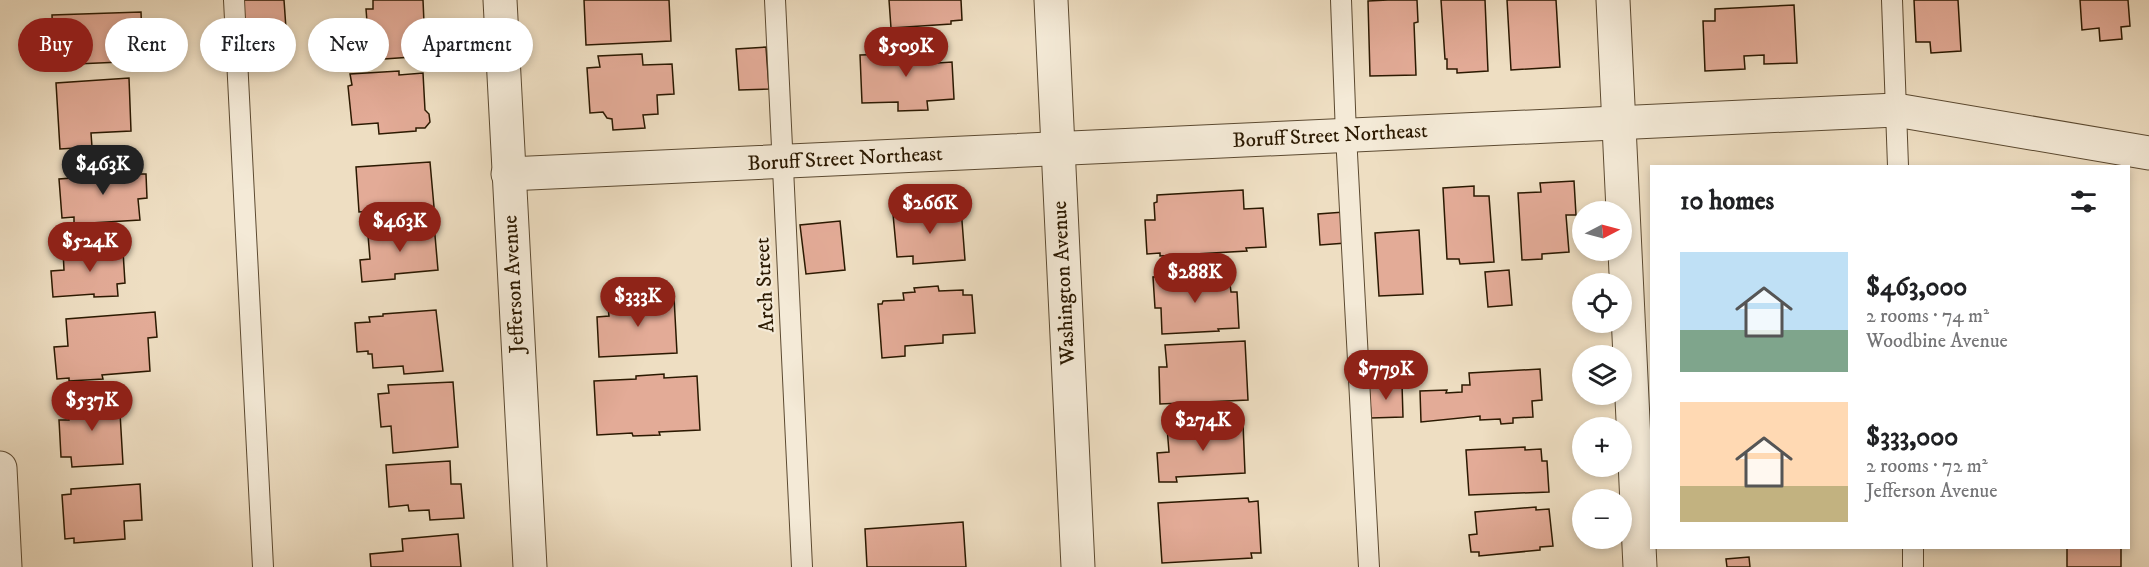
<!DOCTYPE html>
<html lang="en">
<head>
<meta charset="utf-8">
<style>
  body { margin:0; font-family:"IM FELL DW Pica",serif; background:#f6f6f6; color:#202124; height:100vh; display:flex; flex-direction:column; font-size:22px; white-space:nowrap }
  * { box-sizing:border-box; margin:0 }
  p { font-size:20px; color:#757577 }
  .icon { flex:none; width:33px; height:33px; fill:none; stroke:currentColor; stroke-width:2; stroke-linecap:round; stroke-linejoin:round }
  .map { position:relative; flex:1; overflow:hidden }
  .drawer { position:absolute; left:1650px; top:165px; width:480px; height:384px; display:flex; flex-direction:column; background:#fff; border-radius:0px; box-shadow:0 3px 9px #0003 }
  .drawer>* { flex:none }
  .guide { position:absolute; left:18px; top:18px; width:570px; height:54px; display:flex; gap:12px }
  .needle { width:39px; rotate:84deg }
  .controls { position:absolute; left:1572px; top:201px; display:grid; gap:12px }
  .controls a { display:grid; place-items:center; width:60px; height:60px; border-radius:50%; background:#fff; box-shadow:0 3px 9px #0003; font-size:30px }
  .price { position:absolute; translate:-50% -51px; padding:0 14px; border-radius:21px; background:#8f2418; color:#fff; font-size:20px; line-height:39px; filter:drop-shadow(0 2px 3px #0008) }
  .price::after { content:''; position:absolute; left:50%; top:36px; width:18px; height:14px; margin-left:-9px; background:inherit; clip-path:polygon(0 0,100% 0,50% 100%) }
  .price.on { background:#222; color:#fff }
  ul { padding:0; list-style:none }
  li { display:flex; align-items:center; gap:18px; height:150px; padding:0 30px }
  li span { display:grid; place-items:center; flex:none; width:168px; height:120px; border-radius:0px; color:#555 }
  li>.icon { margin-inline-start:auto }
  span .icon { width:72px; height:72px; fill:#fffc; stroke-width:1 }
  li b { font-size:26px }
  h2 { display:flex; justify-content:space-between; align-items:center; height:72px; padding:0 30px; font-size:26px }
  .chip { padding:0 21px; border-radius:27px; background:#fff; box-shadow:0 3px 9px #0003; font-size:21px; line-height:54px }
  .chip.on { background:#8f2418; color:#fff }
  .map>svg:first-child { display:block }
  .building { fill:#e3ab97; stroke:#2b1901; stroke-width:1.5 }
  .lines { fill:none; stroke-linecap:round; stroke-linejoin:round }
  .lane-casing { stroke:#5c4a31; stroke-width:22 }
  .street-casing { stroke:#5c4a31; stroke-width:35 }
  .lane { stroke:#f4ead7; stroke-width:20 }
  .street { stroke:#f4ead7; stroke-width:33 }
  .labels { text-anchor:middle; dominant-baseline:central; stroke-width:4.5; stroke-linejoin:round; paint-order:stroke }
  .street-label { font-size:21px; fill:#2b1901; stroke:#f4ead7 }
</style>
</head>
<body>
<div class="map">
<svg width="2149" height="567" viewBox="0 0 2149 567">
  <rect width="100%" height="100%" fill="#eedec2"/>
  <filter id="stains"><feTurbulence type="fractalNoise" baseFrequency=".00333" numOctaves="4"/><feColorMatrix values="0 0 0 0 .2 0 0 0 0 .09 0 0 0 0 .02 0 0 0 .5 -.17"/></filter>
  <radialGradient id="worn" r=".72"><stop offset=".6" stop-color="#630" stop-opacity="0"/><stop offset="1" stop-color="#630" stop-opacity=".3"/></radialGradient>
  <g class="building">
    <path d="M240 0H284L287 43 243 47Z"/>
    <path d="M373 0H423L424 23H421L423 51H411L412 57 370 60 366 9H373Z"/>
    <path d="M584 0H669L671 41 586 45Z"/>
    <path d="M889 0H961L962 20 951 21V24L891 28Z"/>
    <path d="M1388 0H1417L1418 22 1414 23 1416 75 1370 76 1368 1Z"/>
    <path d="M1441 0H1485L1488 71 1457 73V69H1447V59H1445Z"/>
    <path d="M1507 0H1556L1560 67 1511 70Z"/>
    <path d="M1914 0H1958L1961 51 1931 53 1930 42H1916Z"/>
    <path d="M2080 0H2128L2130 26 2121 27 2122 39 2100 41 2099 28 2082 30Z"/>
    <path d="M1794 5 1797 63 1764 64V55L1744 56 1745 69 1705 71 1703 21H1715V9Z"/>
    <path d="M141 12 143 61 54 65 52 15Z"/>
    <path d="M937 46 938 63 952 62 954 99 927 101 928 110 898 111V102L862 103 860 55 891 54 890 48Z"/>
    <path d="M766 47 769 89 739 90 736 49Z"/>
    <path d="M642 54 643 65 672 64 674 94 657 95 658 114 643 115 645 128 613 130 612 119 607 118 603 112 590 113 587 68 600 67 598 56Z"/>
    <path d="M399 71V75L423 73 425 110 429 114 430 122 425 128H416V131L379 134 378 123 352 125 348 86 352 85 350 74Z"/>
    <path d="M129 78 131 131 91 133 92 147 60 149 56 83Z"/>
    <path d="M430 162 434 207 359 212 356 167Z"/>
    <path d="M137 169V174H146L147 198 138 199 140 220 74 224V217L62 218 59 179 72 178 71 173Z"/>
    <path d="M1574 181 1576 215H1566L1569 252 1542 254V259L1522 260 1518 193 1541 192 1540 183Z"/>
    <path d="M1474 186V196H1489L1494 262 1460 264 1459 259H1447L1443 188Z"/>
    <path d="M1243 190 1244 209 1263 208 1266 247 1246 248 1247 251 1160 256V253L1147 254 1145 220H1155L1154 203 1157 202V195Z"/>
    <path d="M937 207V211L961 208 965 260 913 264V256L897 257 893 214 910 212V209Z"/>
    <path d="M1344 212 1346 243 1320 245 1318 214Z"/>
    <path d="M840 221 845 270 806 274 800 225Z"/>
    <path d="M434 224 438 270 395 274V279L362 282 360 260 370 259 368 235 388 233 387 228Z"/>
    <path d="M1419 230 1423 294 1379 296 1375 233Z"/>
    <path d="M114 247 115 252 123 251 125 283 117 284 118 296 94 297V294L53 297 51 271 64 270 63 250Z"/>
    <path d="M1509 270 1512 305 1488 307 1485 272Z"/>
    <path d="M1216 273 1217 284H1230L1231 292H1237L1239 328 1218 329 1219 331 1162 334 1161 308H1155L1153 277Z"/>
    <path d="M938 286 939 291 963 290V295H972L975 333 943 335V343L905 346V356L882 358 878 304H882L883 301 904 300 903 293 915 292 914 288Z"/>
    <path d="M674 297 677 353 599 357 597 317 609 316 607 300Z"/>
    <path d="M436 310 443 371 404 374 403 366 373 368 372 354H368V351L357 352 355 323 370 322 369 317 383 316V314Z"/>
    <path d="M155 312 157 337 148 338 150 371 102 375 103 379 69 381V378L57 379 54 347 68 346 66 319Z"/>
    <path d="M1245 341 1248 400 1160 404 1159 367H1167L1165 345Z"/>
    <path d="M1540 369 1542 400 1532 401 1533 417 1513 418V423L1501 424 1500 419 1480 420V416L1421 422 1420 391 1447 390 1446 393 1462 392V385H1470L1469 373Z"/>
    <path d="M664 374V378L697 376 700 430 659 432 660 435 633 436 632 433 597 435 594 381 636 379V376Z"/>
    <path d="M453 382 458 447 393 453 391 426 381 427 378 394 389 393 388 385Z"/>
    <path d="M1402 384 1403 417 1371 418 1369 385Z"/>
    <path d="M119 396 123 464 72 467 71 457H61L59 420H69L68 399Z"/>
    <path d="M1243 423 1245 473 1176 477 1177 482H1159L1157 453 1169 452 1167 427Z"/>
    <path d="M1525 447V450L1541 449 1542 461H1547L1549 492 1469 495 1466 450Z"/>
    <path d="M450 461 451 484H461L464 518 430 520 429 510 409 511 408 505 389 507 386 465Z"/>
    <path d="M140 484 142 520 124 521 125 539 74 543V538L65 539 62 495 71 494V489Z"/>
    <path d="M1248 498 1249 502 1258 501 1261 553H1251L1252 558 1162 563 1158 503Z"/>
    <path d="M1536 507V510L1549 509 1553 546 1540 547V550L1479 556V552H1471L1469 535 1477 534 1475 512Z"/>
    <path d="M963 522 966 567H867L865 529Z"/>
    <path d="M458 534 461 567H371L370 554 403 551 402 539Z"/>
    <rect x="2067" y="548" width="54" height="19"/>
    <path d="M1749 557 1750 567H1727L1726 559Z"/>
  </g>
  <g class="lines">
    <g class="lane-casing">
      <g id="lane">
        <path d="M234 0 263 567"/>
        <path d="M775 0 802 567"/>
        <path d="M1341 0 1346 135 1369 567"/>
        <path d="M1892 0 1898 166"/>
        <path d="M1913 548V567"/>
      </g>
    </g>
    <g class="street-casing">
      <g id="street">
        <path d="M500 0 530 567"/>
        <path d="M1051 0 1078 567"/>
        <path d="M1613 0 1640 567"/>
        <path d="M508 174 1896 110 2149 153"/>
        <path d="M0 468 5 567"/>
      </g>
    </g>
    <use href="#lane" class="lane"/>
    <use href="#street" class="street"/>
  </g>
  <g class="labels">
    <g class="street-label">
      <text transform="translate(1330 136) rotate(-3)">Boruff Street Northeast</text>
      <text transform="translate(845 159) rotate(-3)">Boruff Street Northeast</text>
      <text transform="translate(1064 283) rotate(-93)">Washington Avenue</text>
      <text transform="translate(514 284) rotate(-93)">Jefferson Avenue</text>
      <text transform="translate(765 285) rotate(-93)">Arch Street</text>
    </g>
  </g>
  <rect width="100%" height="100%" filter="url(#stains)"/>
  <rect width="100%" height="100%" fill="url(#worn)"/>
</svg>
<div class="controls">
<a><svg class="needle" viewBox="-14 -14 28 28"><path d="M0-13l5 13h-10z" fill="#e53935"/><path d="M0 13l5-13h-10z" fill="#757577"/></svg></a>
<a><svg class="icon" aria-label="locate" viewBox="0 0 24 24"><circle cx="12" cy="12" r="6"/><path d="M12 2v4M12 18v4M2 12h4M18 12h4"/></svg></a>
<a><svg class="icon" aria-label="layers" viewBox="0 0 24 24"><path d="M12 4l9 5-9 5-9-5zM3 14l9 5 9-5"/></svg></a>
<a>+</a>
<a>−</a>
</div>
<b class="price" style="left:906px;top:78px">$509K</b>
<b class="price on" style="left:103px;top:196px">$463K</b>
<b class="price" style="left:930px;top:235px">$266K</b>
<b class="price" style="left:400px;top:253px">$463K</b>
<b class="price" style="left:90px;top:273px">$524K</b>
<b class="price" style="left:1195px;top:304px">$288K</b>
<b class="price" style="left:638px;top:328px">$333K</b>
<b class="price" style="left:1386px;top:401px">$779K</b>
<b class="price" style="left:92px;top:432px">$537K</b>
<b class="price" style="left:1203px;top:452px">$274K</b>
<div class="guide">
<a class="chip on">Buy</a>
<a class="chip">Rent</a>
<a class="chip">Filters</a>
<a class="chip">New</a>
<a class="chip">Apartment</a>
</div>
<section class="drawer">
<h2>10 homes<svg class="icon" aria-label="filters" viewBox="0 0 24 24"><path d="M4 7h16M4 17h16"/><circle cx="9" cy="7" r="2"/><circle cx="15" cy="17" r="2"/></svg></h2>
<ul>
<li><span style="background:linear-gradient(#bfe0f5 65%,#7fa58c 0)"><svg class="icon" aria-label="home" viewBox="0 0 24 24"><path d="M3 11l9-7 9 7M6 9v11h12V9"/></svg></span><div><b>$463,000</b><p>2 rooms · 74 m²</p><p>Woodbine Avenue</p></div></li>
<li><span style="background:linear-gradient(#ffd9b3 70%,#c2b280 0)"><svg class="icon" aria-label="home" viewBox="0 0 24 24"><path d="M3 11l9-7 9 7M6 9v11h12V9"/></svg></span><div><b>$333,000</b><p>2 rooms · 72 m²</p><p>Jefferson Avenue</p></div></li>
</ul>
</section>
</div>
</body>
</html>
